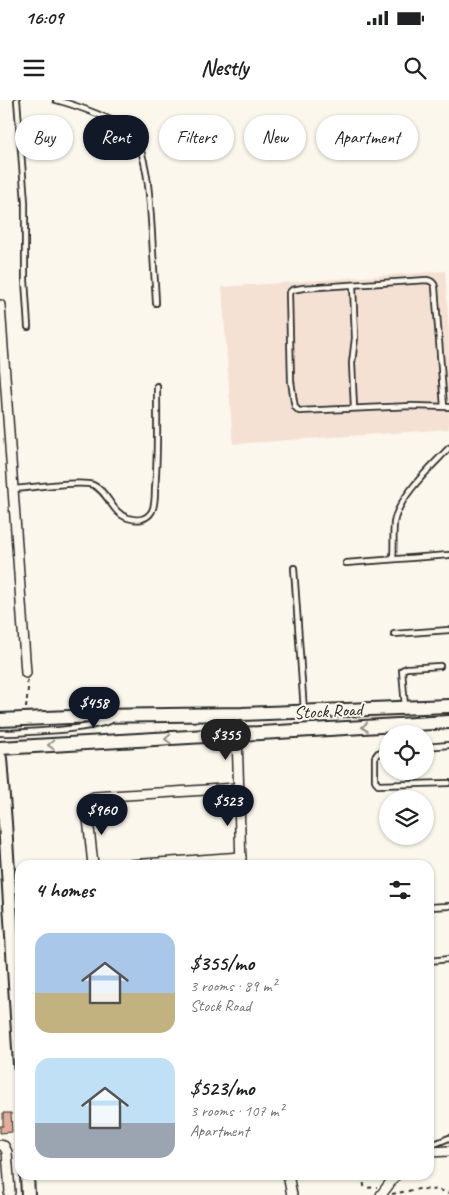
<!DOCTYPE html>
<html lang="en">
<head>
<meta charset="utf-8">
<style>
  body { margin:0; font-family:Caveat,sans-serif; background:#f2f2f2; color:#202124; height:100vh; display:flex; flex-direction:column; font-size:19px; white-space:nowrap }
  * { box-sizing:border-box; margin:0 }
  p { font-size:16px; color:#757577 }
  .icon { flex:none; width:28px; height:28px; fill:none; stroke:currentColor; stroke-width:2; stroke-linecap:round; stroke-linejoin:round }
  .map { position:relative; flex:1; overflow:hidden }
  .drawer { position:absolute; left:15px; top:760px; width:419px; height:320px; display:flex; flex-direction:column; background:#fff; border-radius:15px; box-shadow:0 1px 4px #0004 }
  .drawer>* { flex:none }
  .banner { position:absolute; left:15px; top:15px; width:420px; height:45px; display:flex; gap:10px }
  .controls { position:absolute; left:379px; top:625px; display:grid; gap:10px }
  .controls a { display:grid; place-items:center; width:55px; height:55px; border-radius:50%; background:#fff; box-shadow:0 1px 4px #0004; font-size:25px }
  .price { position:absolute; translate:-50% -42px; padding:0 11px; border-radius:18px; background:#111827; color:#fff; font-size:16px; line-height:32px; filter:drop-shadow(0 1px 2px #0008) }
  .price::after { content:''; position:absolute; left:50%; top:30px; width:15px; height:11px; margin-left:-8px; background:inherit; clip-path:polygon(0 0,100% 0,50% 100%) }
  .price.active { background:#222; color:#fff }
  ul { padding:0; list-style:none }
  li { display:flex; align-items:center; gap:15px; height:125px; padding:0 20px }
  li span { display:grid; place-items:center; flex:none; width:140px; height:100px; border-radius:15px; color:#555 }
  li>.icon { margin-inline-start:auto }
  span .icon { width:60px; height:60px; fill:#fffc; stroke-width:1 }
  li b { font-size:21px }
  h2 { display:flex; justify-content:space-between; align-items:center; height:60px; padding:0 20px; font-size:21px }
  .chip { padding:0 18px; border-radius:22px; background:#fff; box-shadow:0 1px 4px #0004; font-size:18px; line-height:45px }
  .chip.active { background:#111827; color:#fff }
  .status { display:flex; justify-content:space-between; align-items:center; height:35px; padding:0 25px; background:#fff; direction:ltr }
  .status svg { height:14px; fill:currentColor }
  header { display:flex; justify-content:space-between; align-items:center; height:65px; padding:0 20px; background:#fff; font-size:22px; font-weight:800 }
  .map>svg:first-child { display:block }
  .built { fill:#f4e1d3 }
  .building { fill:#e3ae98; stroke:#2b2b2b }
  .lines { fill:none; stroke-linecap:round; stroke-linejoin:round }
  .lane-casing { stroke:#2b2b2b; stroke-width:8 }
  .street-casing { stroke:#2b2b2b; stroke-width:12 }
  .secondary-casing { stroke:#2b2b2b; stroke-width:16 }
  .path { stroke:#2b2b2b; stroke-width:2; stroke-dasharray:4 4; stroke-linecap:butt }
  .lane { stroke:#fbf7ec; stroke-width:4.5 }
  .street { stroke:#fbf7ec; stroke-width:9 }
  .secondary { stroke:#fbf7ec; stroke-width:12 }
  .oneway { stroke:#93918c }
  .labels { text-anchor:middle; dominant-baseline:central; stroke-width:4; stroke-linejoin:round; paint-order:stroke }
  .street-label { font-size:18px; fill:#2b2b2b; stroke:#fbf7ec }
</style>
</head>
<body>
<div class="status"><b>16:09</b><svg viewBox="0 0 49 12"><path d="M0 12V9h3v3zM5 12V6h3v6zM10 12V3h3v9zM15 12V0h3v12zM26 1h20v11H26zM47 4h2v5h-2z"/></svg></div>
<header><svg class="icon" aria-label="menu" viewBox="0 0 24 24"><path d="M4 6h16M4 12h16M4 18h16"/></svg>Nestly<svg class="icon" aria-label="search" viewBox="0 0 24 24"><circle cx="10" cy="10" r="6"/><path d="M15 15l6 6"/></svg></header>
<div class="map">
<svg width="449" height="1095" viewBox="0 0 449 1095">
  <rect width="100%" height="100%" fill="#fbf7ec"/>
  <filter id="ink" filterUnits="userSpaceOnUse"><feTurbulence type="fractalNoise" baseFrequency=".02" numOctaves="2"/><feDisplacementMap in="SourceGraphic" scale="10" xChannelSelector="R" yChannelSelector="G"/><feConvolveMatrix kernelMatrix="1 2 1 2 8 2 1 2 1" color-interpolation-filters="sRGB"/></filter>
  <g filter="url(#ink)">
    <path class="built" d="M445 171 449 230V329L233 344 222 187Z"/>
    <path class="building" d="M3 1013H11L12 1032 0 1033V1026H3Z"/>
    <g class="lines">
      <g class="lane-casing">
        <g id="lane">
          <path d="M17 0 25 102V180L28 227"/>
          <path d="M56 0C75 5 119 20 132 34 149 54 150 108 152 134 153 157 155 180 156 203"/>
          <path d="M353 185 355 238 352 263 354 308"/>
          <path d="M444 307 435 187C434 182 431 181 427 180L303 188 292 190 289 193 291 281 294 302 295 307 299 311 412 306 449 307"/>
          <path d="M13 389C29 388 81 380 93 385 109 392 111 413 128 418 137 421 147 420 152 411 155 405 155 396 155 389 158 354 157 320 157 286"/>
          <path d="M393 458C394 447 393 434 394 423 398 397 431 367 449 348"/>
          <path d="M346 463 449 455"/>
          <path d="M294 468 304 611"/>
          <path d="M394 534 449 530"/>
          <path d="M405 607 402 570 407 568 440 566"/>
          <path d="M0 633C20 633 40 631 59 630 77 628 93 627 110 621"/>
          <path d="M425 647 449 645"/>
          <path d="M388 651 378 653 375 657V680L378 685 449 683"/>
          <path d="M429 807 449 806"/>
          <path d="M429 861 449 859"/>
          <path d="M429 1044 437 1043 449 1038"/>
        </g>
      </g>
      <g class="street-casing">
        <g id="street">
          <path d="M0 205 26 573"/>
          <path d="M237 634 241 765"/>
          <path d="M93 765 87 709C88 703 88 699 94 697L238 688"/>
          <path d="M130 765 241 757"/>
          <path d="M0 1045 4 1046 7 1052 10 1092 9 1095"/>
          <path d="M429 1052 449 1051"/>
          <path d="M288 1075 292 1095"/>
          <path d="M381 1095 396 1075"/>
        </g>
      </g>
      <g class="secondary-casing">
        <g id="secondary">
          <path d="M0 620 93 616 242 614 449 606"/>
          <path d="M0 648 449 622"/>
          <path d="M0 658 5 723 20 965"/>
          <path d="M27 1075 28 1095"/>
        </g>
      </g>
      <g class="path">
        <path d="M26 608 28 589 27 580"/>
        <path d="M363 1075 364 1086 366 1088 377 1087"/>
        <path d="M392 1094 419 1089 439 1090 449 1093"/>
      </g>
      <use href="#lane" class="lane"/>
      <use href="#street" class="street"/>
      <use href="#secondary" class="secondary"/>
    </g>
    <defs><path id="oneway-chevron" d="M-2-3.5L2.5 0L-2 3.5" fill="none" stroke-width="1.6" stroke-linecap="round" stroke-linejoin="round" transform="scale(1.25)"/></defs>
    <g class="oneway">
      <use href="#oneway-chevron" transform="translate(365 627) rotate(176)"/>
      <use href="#oneway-chevron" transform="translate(168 639) rotate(177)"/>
      <use href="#oneway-chevron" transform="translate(51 645) rotate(177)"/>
    </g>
  </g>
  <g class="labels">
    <g class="street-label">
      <text transform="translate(328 611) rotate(-3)">Stock Road</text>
    </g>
  </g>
</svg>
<div class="controls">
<a><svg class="icon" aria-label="locate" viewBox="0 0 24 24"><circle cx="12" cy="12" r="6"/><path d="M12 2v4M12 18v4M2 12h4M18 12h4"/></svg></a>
<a><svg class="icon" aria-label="layers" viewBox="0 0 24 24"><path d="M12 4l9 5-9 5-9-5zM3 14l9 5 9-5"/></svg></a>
</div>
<b class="price" style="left:94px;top:629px">$458</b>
<b class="price active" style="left:226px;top:661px">$355</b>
<b class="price" style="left:228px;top:727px">$523</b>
<b class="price" style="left:102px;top:736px">$960</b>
<div class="banner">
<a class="chip">Buy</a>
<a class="chip active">Rent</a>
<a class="chip">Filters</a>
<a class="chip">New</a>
<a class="chip">Apartment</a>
</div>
<section class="drawer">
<h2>4 homes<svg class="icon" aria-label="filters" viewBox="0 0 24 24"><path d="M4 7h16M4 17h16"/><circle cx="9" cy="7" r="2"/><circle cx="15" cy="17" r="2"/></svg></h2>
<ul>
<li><span style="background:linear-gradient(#a9c7e8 60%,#c2b280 0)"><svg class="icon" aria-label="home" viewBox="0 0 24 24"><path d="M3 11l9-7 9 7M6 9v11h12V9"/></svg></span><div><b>$355/mo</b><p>3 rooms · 89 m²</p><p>Stock Road</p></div></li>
<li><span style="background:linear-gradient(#bfe0f5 65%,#9aa5b1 0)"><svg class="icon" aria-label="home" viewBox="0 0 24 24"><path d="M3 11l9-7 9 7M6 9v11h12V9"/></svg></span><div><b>$523/mo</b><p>3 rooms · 107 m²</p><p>Apartment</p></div></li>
</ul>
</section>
</div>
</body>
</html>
